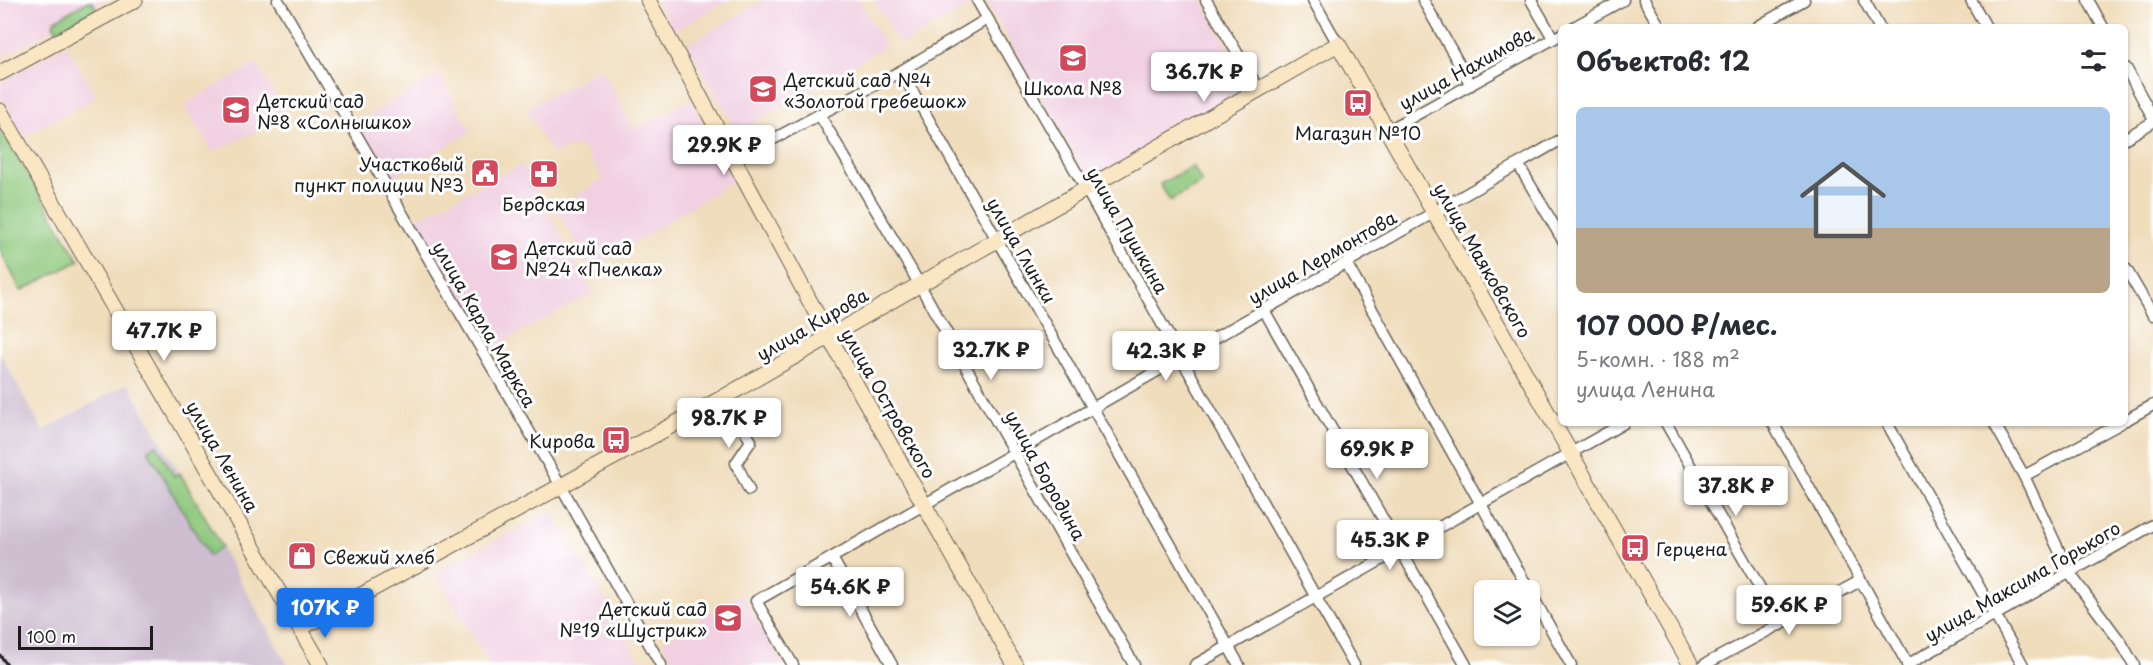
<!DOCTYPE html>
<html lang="ru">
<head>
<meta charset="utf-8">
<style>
  body { margin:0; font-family:"Playpen Sans",sans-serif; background:#f2f2f3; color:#2b2b33; height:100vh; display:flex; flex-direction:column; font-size:22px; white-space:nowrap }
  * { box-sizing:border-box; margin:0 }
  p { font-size:20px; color:#7c7c81 }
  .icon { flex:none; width:33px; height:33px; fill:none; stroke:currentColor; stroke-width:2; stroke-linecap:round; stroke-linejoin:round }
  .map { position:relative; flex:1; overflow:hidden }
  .drawer { position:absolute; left:1558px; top:24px; width:570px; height:402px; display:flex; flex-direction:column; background:#fff; border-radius:9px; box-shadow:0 2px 4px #0004 }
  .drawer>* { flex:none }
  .fabs { position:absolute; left:1474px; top:580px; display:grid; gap:12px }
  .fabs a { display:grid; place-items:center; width:66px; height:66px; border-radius:9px; background:#fff; box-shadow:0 2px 4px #0004; font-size:30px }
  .scale { position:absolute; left:18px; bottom:15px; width:135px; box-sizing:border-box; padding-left:6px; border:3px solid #1c1c1c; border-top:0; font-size:16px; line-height:21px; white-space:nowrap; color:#1c1c1c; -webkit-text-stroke:4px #fff; paint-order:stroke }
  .price { position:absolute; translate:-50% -51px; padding:0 14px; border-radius:6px; background:#fff; color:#222; font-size:20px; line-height:39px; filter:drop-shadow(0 2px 3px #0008) }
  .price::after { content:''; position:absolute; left:50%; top:36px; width:18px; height:14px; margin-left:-9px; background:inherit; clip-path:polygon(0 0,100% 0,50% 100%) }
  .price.on { background:#1a73e8; color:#fff }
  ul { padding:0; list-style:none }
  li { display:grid; align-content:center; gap:12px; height:318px; padding:0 18px }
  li+li { border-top:2px solid #e1e1e2 }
  li span { display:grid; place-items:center; height:186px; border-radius:9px; color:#555 }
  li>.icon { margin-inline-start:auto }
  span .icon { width:108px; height:108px; fill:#fffc; stroke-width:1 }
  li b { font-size:26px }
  h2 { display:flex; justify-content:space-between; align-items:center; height:72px; padding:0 18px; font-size:26px }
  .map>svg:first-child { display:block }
  .built { fill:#f1d0e2 }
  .industrial { fill:#cebed0 }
  .green { fill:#8dc77c; stroke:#54724c; stroke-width:1.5 }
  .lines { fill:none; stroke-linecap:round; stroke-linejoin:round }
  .street-casing { stroke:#666054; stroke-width:13 }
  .secondary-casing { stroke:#666054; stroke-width:17 }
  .street { stroke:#fff; stroke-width:10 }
  .secondary { stroke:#fbe6c4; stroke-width:15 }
  .rail { stroke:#1c1c1c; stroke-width:3 }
  .labels { text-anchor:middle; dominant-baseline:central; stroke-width:6; stroke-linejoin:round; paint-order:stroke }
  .street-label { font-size:18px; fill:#1c1c1c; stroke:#fff }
  .poi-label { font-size:18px; fill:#1c1c1c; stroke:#fff; text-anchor:start }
</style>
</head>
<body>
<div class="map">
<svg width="2153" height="665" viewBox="0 0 2153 665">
  <rect width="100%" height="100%" fill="#fff"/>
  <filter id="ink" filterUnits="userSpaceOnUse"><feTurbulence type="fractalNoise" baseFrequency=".0167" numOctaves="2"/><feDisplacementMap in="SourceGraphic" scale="12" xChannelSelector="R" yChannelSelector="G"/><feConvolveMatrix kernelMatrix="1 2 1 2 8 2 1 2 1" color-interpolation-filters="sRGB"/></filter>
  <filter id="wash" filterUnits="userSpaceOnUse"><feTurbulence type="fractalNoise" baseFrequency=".008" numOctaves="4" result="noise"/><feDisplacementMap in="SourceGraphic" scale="24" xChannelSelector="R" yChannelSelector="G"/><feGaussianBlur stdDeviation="1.35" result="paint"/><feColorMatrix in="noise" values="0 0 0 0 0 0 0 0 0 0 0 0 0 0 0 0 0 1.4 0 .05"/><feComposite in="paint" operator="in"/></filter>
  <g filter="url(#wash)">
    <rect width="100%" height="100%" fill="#f0ddbc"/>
    <g class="built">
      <path d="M0 0H106L2 57Z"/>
      <path d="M656 0H730L673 31Z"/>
      <path d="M764 0H859L886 46 738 132 687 45Z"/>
      <path d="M874 0H964L968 7 900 45Z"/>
      <path d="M986 0H1202L1251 88 1089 180Z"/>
      <path d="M66 44 96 97 23 137 0 96V83Z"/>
      <path d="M257 63 287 116 213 152 184 105Z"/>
      <path d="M602 68 633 129 691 100 734 181 590 269 556 208 603 179 581 145 552 154 526 109Z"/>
      <path d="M439 74 471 132 389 180 355 123Z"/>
      <path d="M522 164 593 293 488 350 413 221Z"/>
      <path d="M552 511 621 627 642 665H490L435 573Z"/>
      <path d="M741 594 784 665H675L662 642Z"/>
    </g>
    <path class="industrial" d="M0 353 43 431 128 383 288 665H0Z"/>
    <g class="green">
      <path d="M88 1H91L97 8 57 31 53 25 55 20Z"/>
      <path d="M0 127 79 261 21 291 0 250Z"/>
      <path d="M1193 166 1202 183 1170 201 1160 184Z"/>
      <path d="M157 445 174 476 180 473 222 547 209 556 148 450Z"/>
    </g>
  </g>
  <g filter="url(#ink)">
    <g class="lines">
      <g class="street-casing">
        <g id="street">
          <path d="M278 0 561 486 661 665"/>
          <path d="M977 0 1086 189 1354 665"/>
          <path d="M1206 0 1259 90"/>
          <path d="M1313 0 1338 44"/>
          <path d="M1423 0 1471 85"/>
          <path d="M1531 0 1553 38"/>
          <path d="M1644 0 1660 27"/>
          <path d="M1864 0 1879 27"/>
          <path d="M1971 0 1986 27"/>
          <path d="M2088 0 2103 27"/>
          <path d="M1574 27 1623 0"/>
          <path d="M1757 27 1804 0"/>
          <path d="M2126 68 2153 118"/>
          <path d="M901 71 1239 665"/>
          <path d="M819 114 909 266 1134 665"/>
          <path d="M1387 131 1562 34"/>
          <path d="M2126 138 2153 122"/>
          <path d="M734 160 901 71 987 19"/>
          <path d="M1518 164 1562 239"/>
          <path d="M1346 263 1571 665"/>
          <path d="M2126 269 2153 315"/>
          <path d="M1264 310 1466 665"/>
          <path d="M724 397 751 441 736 463 749 490"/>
          <path d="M2126 420 2153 405"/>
          <path d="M1666 423 1781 625"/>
          <path d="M1773 423 1908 665"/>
          <path d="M1887 423 2023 665"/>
          <path d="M1994 423 2024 476 2070 574 2122 644 2134 665"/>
          <path d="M2024 476 2121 423"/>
          <path d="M832 558 892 665"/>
          <path d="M793 665 756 601 1562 139"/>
          <path d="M1195 665 1624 423"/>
          <path d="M1704 665 1860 581"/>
          <path d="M1907 665 2153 525"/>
        </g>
      </g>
      <g class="secondary-casing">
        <g id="secondary">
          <path d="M648 0 829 337 1015 665"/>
          <path d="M0 73 135 0"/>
          <path d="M0 111 321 665"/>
          <path d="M301 628 724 397 1338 44 1691 665"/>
        </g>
      </g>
      <use href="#street" class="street"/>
      <use href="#secondary" class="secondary"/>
      <path class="rail" d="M0 655 7 665"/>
    </g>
  </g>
  <defs>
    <g id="school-square" transform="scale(1.5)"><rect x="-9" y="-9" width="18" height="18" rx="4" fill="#d1495b" stroke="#fff"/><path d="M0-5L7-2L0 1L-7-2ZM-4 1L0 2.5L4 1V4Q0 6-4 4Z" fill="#fff"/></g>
    <g id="bus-square" transform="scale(1.5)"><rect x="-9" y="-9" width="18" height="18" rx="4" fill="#d1495b" stroke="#fff"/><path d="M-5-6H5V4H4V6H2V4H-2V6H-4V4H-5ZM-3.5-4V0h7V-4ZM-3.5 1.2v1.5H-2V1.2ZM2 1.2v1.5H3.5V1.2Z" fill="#fff"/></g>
    <g id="civic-square" transform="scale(1.5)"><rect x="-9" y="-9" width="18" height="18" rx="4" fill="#d1495b" stroke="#fff"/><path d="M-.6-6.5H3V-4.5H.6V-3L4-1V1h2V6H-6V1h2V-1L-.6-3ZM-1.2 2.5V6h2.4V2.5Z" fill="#fff"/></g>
    <g id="pharmacy-square" transform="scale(1.5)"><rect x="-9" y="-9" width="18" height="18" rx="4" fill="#d1495b" stroke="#fff"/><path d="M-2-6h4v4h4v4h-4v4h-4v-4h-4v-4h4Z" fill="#fff"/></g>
    <g id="shop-square" transform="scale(1.5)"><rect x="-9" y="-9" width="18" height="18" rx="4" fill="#d1495b" stroke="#fff"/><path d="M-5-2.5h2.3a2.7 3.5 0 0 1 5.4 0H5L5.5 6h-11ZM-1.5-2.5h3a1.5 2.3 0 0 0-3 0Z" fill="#fff"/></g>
  </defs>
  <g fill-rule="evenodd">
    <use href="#school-square" x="1073" y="58"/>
    <use href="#school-square" x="763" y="89"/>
    <use href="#bus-square" x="1358" y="103"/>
    <use href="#school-square" x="236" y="110"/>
    <use href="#civic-square" x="485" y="173"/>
    <use href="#pharmacy-square" x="544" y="174"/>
    <use href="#school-square" x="504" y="257"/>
    <use href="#bus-square" x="616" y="440"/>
    <use href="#bus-square" x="1635" y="548"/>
    <use href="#shop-square" x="302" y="556"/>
    <use href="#school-square" x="728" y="618"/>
  </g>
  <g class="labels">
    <g class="street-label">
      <text transform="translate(1466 68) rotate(-29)">улица Нахимова</text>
      <text transform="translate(1128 230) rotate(60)">улица Пушкина</text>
      <text transform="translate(1022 250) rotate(60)">улица Глинки</text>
      <text transform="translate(1322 257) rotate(-30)">улица Лермонтова</text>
      <text transform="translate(1483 260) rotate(60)">улица Маяковского</text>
      <text transform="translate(485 324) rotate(60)">улица Карла Маркса</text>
      <text transform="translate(812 324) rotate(-30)">улица Кирова</text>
      <text transform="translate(889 403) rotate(60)">улица Островского</text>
      <text transform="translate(223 456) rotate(60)">улица Ленина</text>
      <text transform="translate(1046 475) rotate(61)">улица Бородина</text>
      <text transform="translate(2022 581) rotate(-30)">улица Максима Горького</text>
    </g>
    <g class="poi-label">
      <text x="784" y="79">Детский сад №4<tspan x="784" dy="21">«Золотой гребешок»</tspan></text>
      <text x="1073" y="87" text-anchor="middle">Школа №8</text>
      <text x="257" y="100">Детский сад<tspan x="257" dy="21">№8 «Солнышко»</tspan></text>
      <text x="1358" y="132" text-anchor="middle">Магазин №10</text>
      <text x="464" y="163" text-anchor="end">Участковый<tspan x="464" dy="21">пункт полиции №3</tspan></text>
      <text x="544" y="203" text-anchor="middle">Бердская</text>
      <text x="525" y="247">Детский сад<tspan x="525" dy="21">№24 «Пчелка»</tspan></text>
      <text x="595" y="440" text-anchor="end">Кирова</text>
      <text x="1656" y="548">Герцена</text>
      <text x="323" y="556">Свежий хлеб</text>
      <text x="707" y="608" text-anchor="end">Детский сад<tspan x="707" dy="21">№19 «Шустрик»</tspan></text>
    </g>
  </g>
</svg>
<div class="fabs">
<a><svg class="icon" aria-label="layers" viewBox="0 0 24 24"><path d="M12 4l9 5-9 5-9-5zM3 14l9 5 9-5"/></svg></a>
</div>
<div class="scale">100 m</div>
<b class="price" style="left:1204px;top:103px">36.7K ₽</b>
<b class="price" style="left:724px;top:176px">29.9K ₽</b>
<b class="price" style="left:164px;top:362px">47.7K ₽</b>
<b class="price" style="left:991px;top:381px">32.7K ₽</b>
<b class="price" style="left:1166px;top:382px">42.3K ₽</b>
<b class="price" style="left:729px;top:449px">98.7K ₽</b>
<b class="price" style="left:1377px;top:480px">69.9K ₽</b>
<b class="price" style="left:1736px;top:517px">37.8K ₽</b>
<b class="price" style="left:1390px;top:571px">45.3K ₽</b>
<b class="price" style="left:850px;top:618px">54.6K ₽</b>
<b class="price" style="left:1789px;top:636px">59.6K ₽</b>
<b class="price on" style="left:325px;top:639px">107K ₽</b>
<section class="drawer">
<h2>Объектов: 12<svg class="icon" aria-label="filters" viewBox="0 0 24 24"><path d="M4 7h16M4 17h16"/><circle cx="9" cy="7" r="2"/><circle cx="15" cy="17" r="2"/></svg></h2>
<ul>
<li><span style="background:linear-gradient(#a9c7e8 65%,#b9a48a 0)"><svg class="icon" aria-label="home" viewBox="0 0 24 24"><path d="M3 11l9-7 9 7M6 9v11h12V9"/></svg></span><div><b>107 000 ₽/мес.</b><p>5-комн. · 188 m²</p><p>улица Ленина</p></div></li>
</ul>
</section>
</div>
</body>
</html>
